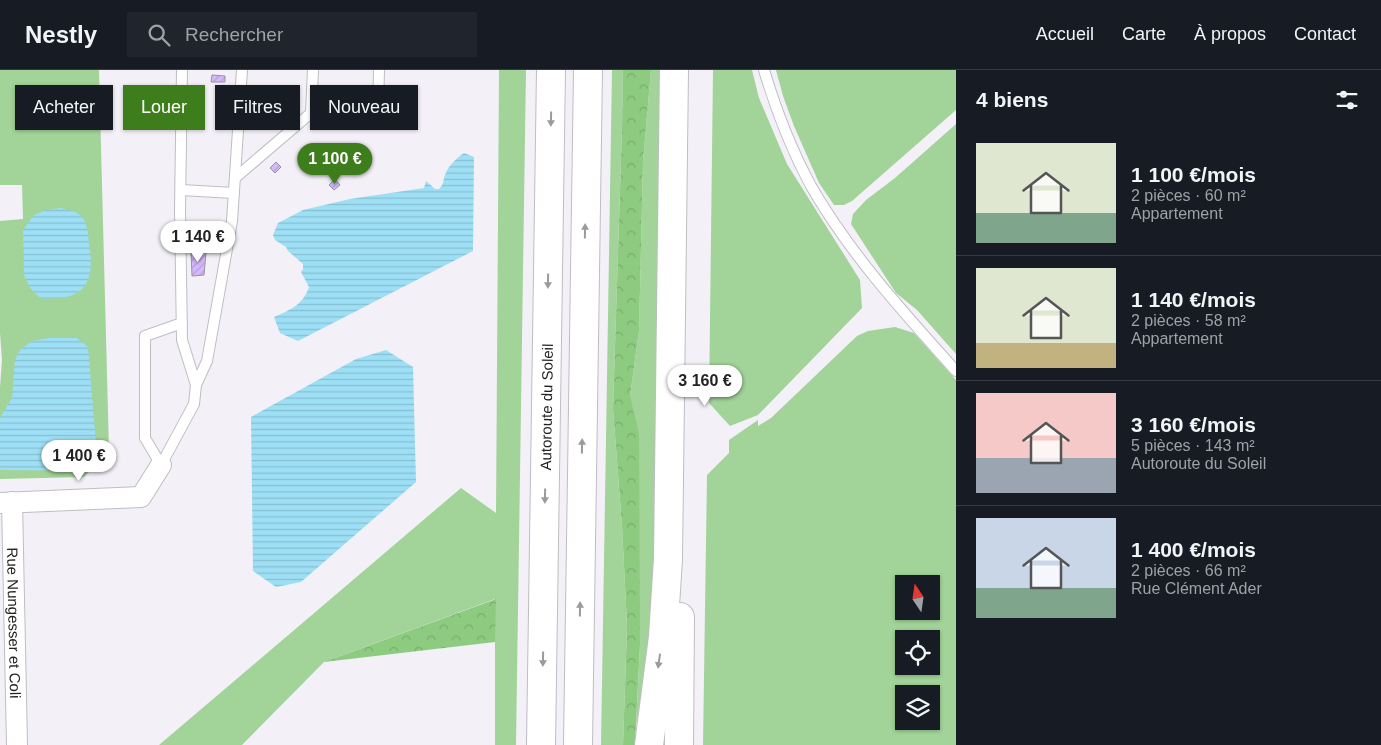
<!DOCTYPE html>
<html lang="fr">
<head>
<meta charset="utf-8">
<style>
  body { margin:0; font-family:Arial,sans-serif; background:#20242c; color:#f1f3f6; height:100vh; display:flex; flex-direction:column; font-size:19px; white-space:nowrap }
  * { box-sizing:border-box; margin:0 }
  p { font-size:16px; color:#9ea1a6 }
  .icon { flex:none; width:28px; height:28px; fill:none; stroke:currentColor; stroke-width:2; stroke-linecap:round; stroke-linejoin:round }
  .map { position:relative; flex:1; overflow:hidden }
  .drawer { display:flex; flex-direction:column; background:#171b24; width:425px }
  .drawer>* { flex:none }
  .guide { position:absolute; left:15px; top:15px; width:475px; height:45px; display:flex; gap:10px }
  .needle { width:32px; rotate:347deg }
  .tools { position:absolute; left:895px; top:505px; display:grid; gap:10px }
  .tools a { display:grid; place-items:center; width:45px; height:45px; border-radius:0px; background:#171b24; box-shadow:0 1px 4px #0004; font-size:25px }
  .price { position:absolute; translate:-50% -42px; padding:0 11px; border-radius:18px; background:#fff; color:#222; font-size:16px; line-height:32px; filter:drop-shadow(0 1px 2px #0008) }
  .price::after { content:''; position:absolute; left:50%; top:30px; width:15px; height:11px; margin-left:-8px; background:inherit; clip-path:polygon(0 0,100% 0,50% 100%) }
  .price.current { background:#3e7d1c; color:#fff }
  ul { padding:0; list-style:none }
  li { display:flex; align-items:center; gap:15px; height:125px; padding:0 20px }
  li+li { border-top:1px solid #363941 }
  li span { display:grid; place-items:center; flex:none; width:140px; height:100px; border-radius:0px; color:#555 }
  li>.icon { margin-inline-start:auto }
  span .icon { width:60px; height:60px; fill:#fffc; stroke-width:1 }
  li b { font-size:21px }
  h2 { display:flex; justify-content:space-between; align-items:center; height:60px; padding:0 20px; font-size:21px }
  .chip { padding:0 18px; border-radius:0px; background:#171b24; box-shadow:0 1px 4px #0004; font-size:18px; line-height:45px }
  .chip.current { background:#3e7d1c; color:#fff }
  header { display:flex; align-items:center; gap:30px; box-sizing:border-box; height:70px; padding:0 25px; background:#171b24; border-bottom:1px solid #363941 }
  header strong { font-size:24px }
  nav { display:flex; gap:28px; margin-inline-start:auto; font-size:18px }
  .search { width:350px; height:45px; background:#20242c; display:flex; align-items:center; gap:12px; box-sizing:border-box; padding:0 18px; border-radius:0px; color:#9ea1a6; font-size:19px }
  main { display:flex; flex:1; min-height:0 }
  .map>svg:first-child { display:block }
  .grass { fill:#a2d398; fill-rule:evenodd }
  .forest { fill:url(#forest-crowns) }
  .water { fill:url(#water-rules) }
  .building { fill:url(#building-hatch); stroke:#97959a }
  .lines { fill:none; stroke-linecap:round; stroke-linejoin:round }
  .lane-casing { stroke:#bfbdc2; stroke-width:12 }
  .street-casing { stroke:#bfbdc2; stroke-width:22 }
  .secondary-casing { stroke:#bfbdc2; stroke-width:30 }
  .highway-casing { stroke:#bfbdc2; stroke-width:30 }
  .lane { stroke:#fff; stroke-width:10 }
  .street { stroke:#fff; stroke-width:20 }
  .secondary { stroke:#fff; stroke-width:28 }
  .highway { stroke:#fff; stroke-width:28 }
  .oneway { fill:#9c9b9c }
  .labels { text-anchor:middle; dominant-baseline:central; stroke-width:5; stroke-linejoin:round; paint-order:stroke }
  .street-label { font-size:15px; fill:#222124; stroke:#fff }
</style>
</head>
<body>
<header>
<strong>Nestly</strong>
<div class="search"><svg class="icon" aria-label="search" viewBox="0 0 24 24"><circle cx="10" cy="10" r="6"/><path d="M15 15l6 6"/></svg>Rechercher</div>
<nav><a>Accueil</a><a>Carte</a><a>À propos</a><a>Contact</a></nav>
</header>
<main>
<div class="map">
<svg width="956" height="675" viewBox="0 0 956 675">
  <defs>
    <pattern id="forest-crowns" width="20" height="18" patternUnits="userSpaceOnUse" patternTransform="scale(1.25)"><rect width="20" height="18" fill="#8dcb80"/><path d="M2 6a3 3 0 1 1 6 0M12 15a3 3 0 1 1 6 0" fill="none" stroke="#79ae6e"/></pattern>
    <pattern id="water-rules" width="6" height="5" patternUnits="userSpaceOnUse" patternTransform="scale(1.25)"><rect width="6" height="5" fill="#9ddff5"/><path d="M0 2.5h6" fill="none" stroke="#87bfd2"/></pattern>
    <pattern id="building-hatch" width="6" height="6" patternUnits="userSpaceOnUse" patternTransform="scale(1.25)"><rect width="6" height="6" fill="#d5b9fc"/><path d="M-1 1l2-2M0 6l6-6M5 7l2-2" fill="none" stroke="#b79fd8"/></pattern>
  </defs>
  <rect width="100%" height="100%" fill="#f3f1f7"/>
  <g class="grass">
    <path d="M0 0H99L109 381 84 407 0 409V317L2 290 0 263V151L23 149 22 115H0Z"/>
    <path d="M499 0H526L516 675H495V529L324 592 242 675H159L461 418 496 443Z"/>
    <path d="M612 0H623L622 58 613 339 622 456 627 556 623 675H601Z"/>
    <path d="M651 0H665L654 563 636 655 640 574 630 326 639 261 643 92Z"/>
    <path d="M713 0H752L759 28 787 94 860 210 862 238 758 345 730 356 709 333Z"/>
    <path d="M776 0H956V40L852 131 844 135H834L819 113 794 56 783 26Z"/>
    <path d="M956 54V284L917 240 896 223 851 154 853 144 866 130 895 108Z"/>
    <path d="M895 257 914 263 956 310V675H703L707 405 729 383V370L758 350V356L771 348 857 266 868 261ZM904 514H931V541H904ZM904 569H931V596H904ZM904 624H931V651H904Z"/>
  </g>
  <g class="forest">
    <path d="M623 0H651L643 92 639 261 630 326 639 364 640 574 635 675H623L627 556 622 456 613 339 622 58Z"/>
    <path d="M496 529 495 572 324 592Z"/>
  </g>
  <g class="water">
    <path d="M464 83 474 87 473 181 298 271 280 263 274 247C290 240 303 235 309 217L301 202 303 199V194L288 181 286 177 275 170 273 165 278 153 303 140 350 129 424 118 426 111 435 119H439C443 115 443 113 444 108 447 97 455 89 464 83Z"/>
    <path d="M61 138C68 140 77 141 82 147 88 154 88 165 89 173 96 215 83 232 40 228L30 218 24 205 23 160 34 145 46 140Z"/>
    <path d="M49 268H77L88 277 96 373C95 383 92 390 83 396 73 402 15 400 0 400V348L12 328 15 290 20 280 32 271Z"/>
    <path d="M386 280 413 297 416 412 301 512 276 517 253 501 251 347 356 289Z"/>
  </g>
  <g class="building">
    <path d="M212 5 225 6V12H211Z"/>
    <path d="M276 92 281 97 275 103 270 98Z"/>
    <path d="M335 109 340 115 334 120 329 115Z"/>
    <path d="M191 181 206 182 204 205 192 206Z"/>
  </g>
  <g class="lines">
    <g class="lane-casing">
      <g id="lane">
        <path d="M182 0 180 139 182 270 196 315"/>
        <path d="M764 0C776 40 791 79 811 116 850 184 904 243 956 301"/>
        <path d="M378 42 379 0"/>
        <path d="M235 108 311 43 313 0"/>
        <path d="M181 120 234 123"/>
        <path d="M161 395 194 334 196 315 207 291 232 151 242 0"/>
        <path d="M161 395 145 368V266L182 253"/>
      </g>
    </g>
    <g class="street-casing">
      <g id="street">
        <path id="s1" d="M12 432 17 675"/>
        <path d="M1 433 141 427 161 395"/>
      </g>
    </g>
    <g class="secondary-casing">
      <g id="secondary">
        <path d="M649 675 663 567 668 489 674 0"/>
        <path d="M679 675 680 547"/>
      </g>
    </g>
    <g class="highway-casing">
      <g id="highway">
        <path id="s2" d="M541 675 551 0"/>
        <path d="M578 675 588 0"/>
      </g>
    </g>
    <use href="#lane" class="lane"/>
    <use href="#street" class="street"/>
    <use href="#secondary" class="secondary"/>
    <use href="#highway" class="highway"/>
  </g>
  <defs><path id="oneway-solid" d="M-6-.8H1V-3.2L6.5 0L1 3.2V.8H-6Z" transform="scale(1.25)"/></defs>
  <g class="oneway">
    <use href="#oneway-solid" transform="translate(551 49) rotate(91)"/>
    <use href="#oneway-solid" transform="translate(585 161) rotate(-89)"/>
    <use href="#oneway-solid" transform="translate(548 211) rotate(91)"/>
    <use href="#oneway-solid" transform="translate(582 376) rotate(-89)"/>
    <use href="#oneway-solid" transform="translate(545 426) rotate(91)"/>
    <use href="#oneway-solid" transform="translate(580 539) rotate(-89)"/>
    <use href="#oneway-solid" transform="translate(543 589) rotate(91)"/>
    <use href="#oneway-solid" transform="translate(659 591) rotate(98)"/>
  </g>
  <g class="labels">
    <g class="street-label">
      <text stroke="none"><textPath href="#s2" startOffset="338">Autoroute du Soleil</textPath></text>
      <text stroke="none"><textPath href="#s1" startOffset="121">Rue Nungesser et Coli</textPath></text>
    </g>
  </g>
</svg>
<div class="tools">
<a><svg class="needle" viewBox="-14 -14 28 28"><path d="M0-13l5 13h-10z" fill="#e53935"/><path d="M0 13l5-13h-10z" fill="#9ea1a6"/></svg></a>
<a><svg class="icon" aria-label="locate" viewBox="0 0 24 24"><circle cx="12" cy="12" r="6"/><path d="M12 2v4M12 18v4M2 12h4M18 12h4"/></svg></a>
<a><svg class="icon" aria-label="layers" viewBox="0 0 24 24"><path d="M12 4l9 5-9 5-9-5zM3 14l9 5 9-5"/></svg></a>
</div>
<b class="price current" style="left:335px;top:115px">1 100 €</b>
<b class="price" style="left:198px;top:193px">1 140 €</b>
<b class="price" style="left:705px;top:337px">3 160 €</b>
<b class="price" style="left:79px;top:412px">1 400 €</b>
<div class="guide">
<a class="chip">Acheter</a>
<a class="chip current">Louer</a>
<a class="chip">Filtres</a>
<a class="chip">Nouveau</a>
</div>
</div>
<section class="drawer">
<h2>4 biens<svg class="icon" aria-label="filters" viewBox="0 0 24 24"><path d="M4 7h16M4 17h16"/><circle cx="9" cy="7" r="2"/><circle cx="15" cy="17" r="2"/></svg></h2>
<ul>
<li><span style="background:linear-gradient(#dfe7d0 70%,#7fa58c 0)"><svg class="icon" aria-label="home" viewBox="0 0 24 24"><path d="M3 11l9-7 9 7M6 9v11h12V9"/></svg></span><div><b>1 100 €/mois</b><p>2 pièces · 60 m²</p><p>Appartement</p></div></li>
<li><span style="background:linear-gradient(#dfe7d0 75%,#c2b280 0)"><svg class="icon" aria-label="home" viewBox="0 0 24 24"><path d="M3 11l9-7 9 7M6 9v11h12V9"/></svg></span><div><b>1 140 €/mois</b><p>2 pièces · 58 m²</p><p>Appartement</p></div></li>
<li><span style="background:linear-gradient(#f6c9c9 65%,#9aa5b1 0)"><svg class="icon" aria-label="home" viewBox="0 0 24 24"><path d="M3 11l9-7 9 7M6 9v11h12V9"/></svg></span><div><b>3 160 €/mois</b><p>5 pièces · 143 m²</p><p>Autoroute du Soleil</p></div></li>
<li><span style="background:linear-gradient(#c9d6e8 70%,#7fa58c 0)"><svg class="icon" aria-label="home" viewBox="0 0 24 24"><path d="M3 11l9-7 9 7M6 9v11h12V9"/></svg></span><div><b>1 400 €/mois</b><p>2 pièces · 66 m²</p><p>Rue Clément Ader</p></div></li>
</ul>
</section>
</main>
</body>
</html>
